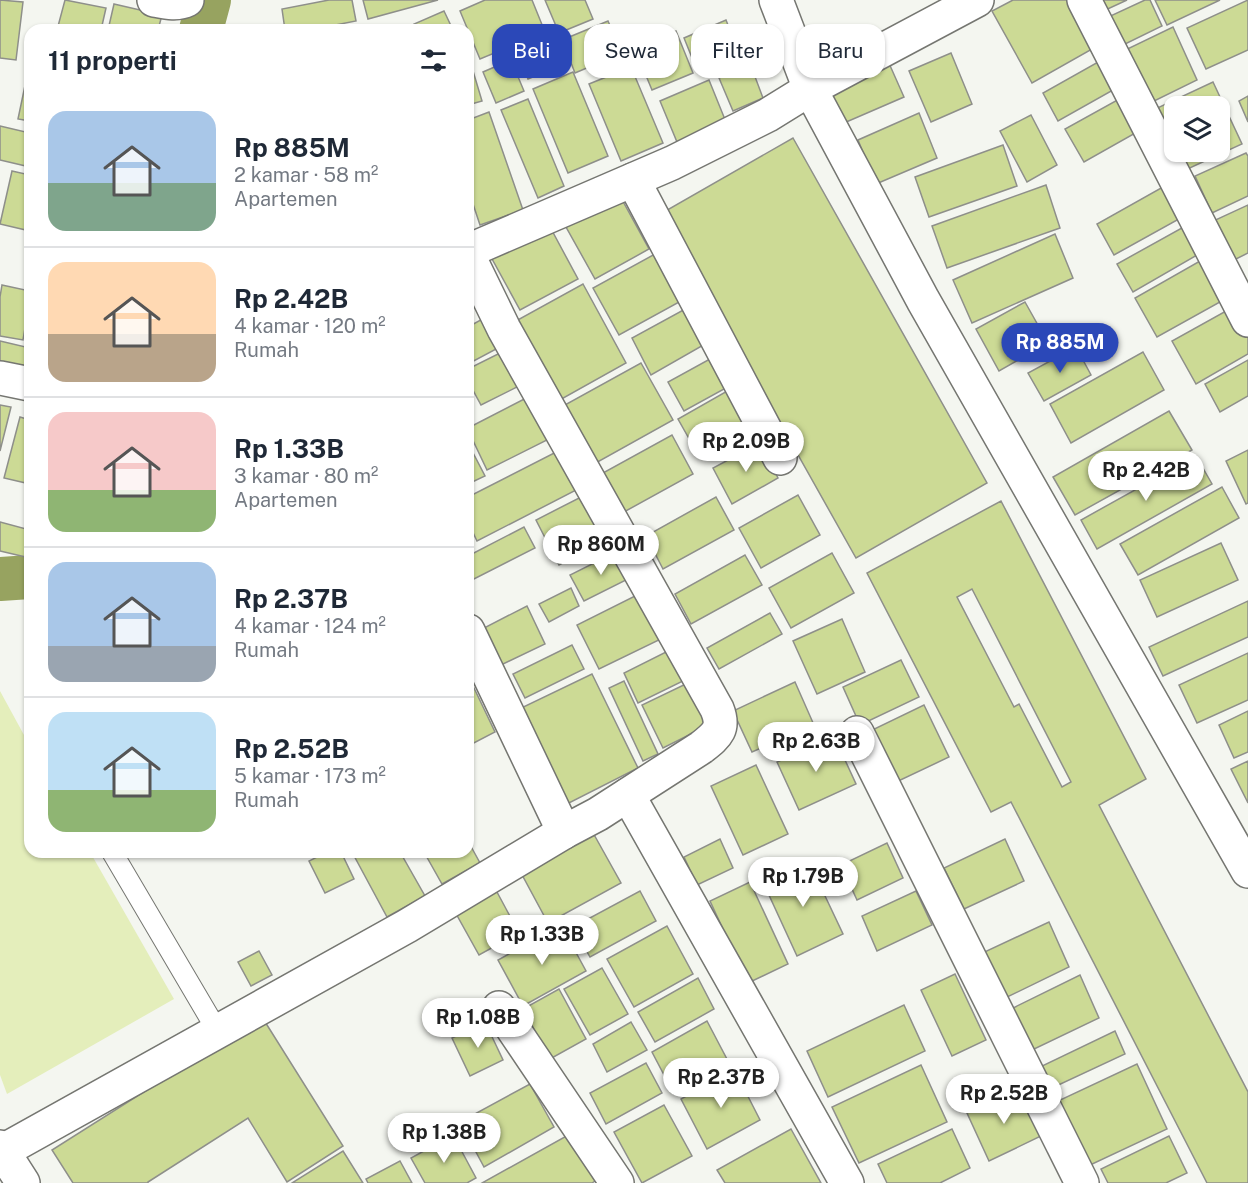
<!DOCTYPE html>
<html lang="id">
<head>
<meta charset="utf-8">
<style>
  body { margin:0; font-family:"Public Sans",sans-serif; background:#f2f2f3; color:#1f2937; height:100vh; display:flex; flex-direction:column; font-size:22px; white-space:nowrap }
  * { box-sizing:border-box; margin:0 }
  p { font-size:20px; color:#747a83 }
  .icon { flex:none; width:33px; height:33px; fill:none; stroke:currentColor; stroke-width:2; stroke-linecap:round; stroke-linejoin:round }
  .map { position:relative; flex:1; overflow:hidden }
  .details { position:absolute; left:24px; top:24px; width:450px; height:834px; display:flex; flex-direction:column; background:#fff; border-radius:18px; box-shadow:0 2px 4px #0004 }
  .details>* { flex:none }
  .top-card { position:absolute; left:492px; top:24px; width:570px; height:54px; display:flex; gap:12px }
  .buttons { position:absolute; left:1164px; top:96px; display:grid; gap:12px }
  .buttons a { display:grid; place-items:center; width:66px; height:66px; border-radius:12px; background:#fff; box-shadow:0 2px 4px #0004; font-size:30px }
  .price { position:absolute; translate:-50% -51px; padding:0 14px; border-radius:21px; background:#fff; color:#222; font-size:20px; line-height:39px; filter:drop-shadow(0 2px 3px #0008) }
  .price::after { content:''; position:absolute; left:50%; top:36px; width:18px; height:14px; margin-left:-9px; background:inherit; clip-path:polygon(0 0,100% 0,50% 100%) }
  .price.current { background:#2b48b8; color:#fff }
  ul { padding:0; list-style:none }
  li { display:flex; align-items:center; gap:18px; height:150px; padding:0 24px }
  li+li { border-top:2px solid #e0e1e3 }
  li span { display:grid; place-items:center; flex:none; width:168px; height:120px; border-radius:18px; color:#555 }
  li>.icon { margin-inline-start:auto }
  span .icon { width:72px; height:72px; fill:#fffc; stroke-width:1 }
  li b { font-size:26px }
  h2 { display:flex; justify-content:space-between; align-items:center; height:72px; padding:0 24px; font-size:26px }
  .chip { padding:0 21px; border-radius:18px; background:#fff; box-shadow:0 2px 4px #0004; font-size:21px; line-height:54px }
  .chip.current { background:#2b48b8; color:#fff }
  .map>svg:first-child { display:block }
  .green { fill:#e4eebb }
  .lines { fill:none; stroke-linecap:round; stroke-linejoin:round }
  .canal { stroke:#97a360; stroke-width:44 }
  .building { fill:#ccda95; stroke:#8e8f8a; stroke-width:1.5; fill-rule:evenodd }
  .service-casing { stroke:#757671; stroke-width:22 }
  .minor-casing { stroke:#757671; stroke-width:36 }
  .service { stroke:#fff; stroke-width:20 }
  .minor { stroke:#fff; stroke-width:33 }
</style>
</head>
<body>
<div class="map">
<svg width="1248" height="1183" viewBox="0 0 1248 1183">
  <rect width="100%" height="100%" fill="#f4f6f0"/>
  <path class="green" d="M0 691 30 746V852H90L174 999 7 1094 0 1075Z"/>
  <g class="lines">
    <g class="canal">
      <path d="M201 30 209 0"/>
      <path d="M0 579 30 577"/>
    </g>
  </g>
  <g class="building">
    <path d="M0 0 23 2 16 60 0 58Z"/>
    <path d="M65 0 106 8 101 30H57Z"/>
    <path d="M329 0H352L356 21 310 30H285L282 9Z"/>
    <path d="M363 0H438L368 19Z"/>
    <path d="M485 0H532L545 32 480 59 460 11Z"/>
    <path d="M545 0H585L593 19 559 33Z"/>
    <path d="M1013 0H1077L1101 44 1032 83 992 11Z"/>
    <path d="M1093 0H1127L1099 13Z"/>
    <path d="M1145 0H1150L1162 26 1119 47 1106 18Z"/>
    <path d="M1155 0H1220L1167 25Z"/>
    <path d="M1248 0V50L1206 69 1187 28Z"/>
    <path d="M114 4 162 15 158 30H108Z"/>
    <path d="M444 11 453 30H417L414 24Z"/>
    <path d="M726 20 739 53 697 70 684 38Z"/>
    <path d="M608 21 622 53 575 73 562 40Z"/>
    <path d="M1173 27 1197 80 1144 106 1119 53Z"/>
    <path d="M676 31 693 73 652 90 635 49Z"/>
    <path d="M546 46 555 68 528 79 519 57Z"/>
    <path d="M951 53 972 104 931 122 909 71Z"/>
    <path d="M1107 57 1122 85 1058 121 1043 93Z"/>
    <path d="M511 60 524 91 496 103 483 72Z"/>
    <path d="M888 61 904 97 844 123 828 86Z"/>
    <path d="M751 66 763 98 733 111 719 78Z"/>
    <path d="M631 67 663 143 621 161 589 84Z"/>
    <path d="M473 71 482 101 468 105V72Z"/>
    <path d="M573 72 608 156 568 173 533 89Z"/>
    <path d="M27 76 30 77V121L18 119Z"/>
    <path d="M709 80 726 122 677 142 660 101Z"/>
    <path d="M1213 82 1242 144 1181 172 1153 110ZM1174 106H1220V152H1174Z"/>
    <path d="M1248 96V122L1239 101Z"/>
    <path d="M1121 98 1139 131 1084 162 1065 129Z"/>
    <path d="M528 99 564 186 538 198 501 110Z"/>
    <path d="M489 112 523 210 480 225 468 189V120Z"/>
    <path d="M919 113 937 158 876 184 858 140Z"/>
    <path d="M1031 115 1057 165 1027 182 1000 131Z"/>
    <path d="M0 126 30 133V167L0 160Z"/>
    <path d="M793 138 987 483 856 558 662 213Z"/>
    <path d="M1003 145 1017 186 929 217 915 177Z"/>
    <path d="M1246 153 1248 156V196L1212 213 1195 176Z"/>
    <path d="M12 171 30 175V231L0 224Z"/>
    <path d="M1170 183 1188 214 1114 255 1097 224Z"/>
    <path d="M1046 185 1060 228 947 268 932 226Z"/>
    <path d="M620 196 649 249 595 279 566 227Z"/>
    <path d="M1248 205V253L1230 262 1211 222Z"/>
    <path d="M1189 224 1204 251 1133 292 1117 264Z"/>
    <path d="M549 225 578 279 520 310 491 257Z"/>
    <path d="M1055 234 1073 278 972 323 953 280Z"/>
    <path d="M666 248 692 295 619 335 593 288Z"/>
    <path d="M1207 257 1229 297 1157 337 1135 298Z"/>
    <path d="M583 284 626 363 558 401 514 322Z"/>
    <path d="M2 285 30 291V299L23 340 0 336V297Z"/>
    <path d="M1025 302 1048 343 999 371 976 329Z"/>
    <path d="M1235 306 1248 329V354L1196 384 1172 341Z"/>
    <path d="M687 308 707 343 651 375 632 338Z"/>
    <path d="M486 317 500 347 468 364V327Z"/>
    <path d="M0 341 30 348V377L0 371Z"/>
    <path d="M1076 347 1091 375 1044 401 1028 373Z"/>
    <path d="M506 350 523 384 481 405 468 381V369Z"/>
    <path d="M1143 352 1164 390 1071 443 1050 404Z"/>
    <path d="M719 354 735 383 684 411 668 382Z"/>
    <path d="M1248 360V396L1220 412 1205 384Z"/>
    <path d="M641 363 673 420 594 464 563 406Z"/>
    <path d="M736 386 754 419 696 451 678 419Z"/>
    <path d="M532 395 553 437 487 470 468 430V428Z"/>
    <path d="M0 405 11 407 0 451Z"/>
    <path d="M1169 411 1192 450 1075 515 1053 477Z"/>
    <path d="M20 417 30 420V484L4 478Z"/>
    <path d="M672 435 693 474 613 518 592 479Z"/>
    <path d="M760 443 778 478 732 504 713 468Z"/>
    <path d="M470 447 485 476 468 484V448Z"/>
    <path d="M562 449 582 487 477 541 468 522V497Z"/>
    <path d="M1248 450V503L1246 504 1226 461Z"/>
    <path d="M1196 456 1212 484 1097 549 1081 520Z"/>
    <path d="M1222 487 1239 518 1138 575 1120 544Z"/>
    <path d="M798 495 820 535 761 568 739 528Z"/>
    <path d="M583 496 605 541 559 565 536 520Z"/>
    <path d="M716 497 734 530 663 569 646 536Z"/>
    <path d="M1001 501 1146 779 1099 805 1248 1092V1183H1207L1011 802 991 812 867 573ZM972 589 1071 782 1062 787 1019 704 1014 707 957 597Z"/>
    <path d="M0 522 30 530V558L0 551Z"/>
    <path d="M524 527 535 548 468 582V556Z"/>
    <path d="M1221 543 1238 580 1157 617 1140 580Z"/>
    <path d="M618 551 632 577 584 601 570 575Z"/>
    <path d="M832 553 854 593 791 628 769 588Z"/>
    <path d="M745 555 762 585 691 624 675 594Z"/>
    <path d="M571 588 579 606 549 622 539 604Z"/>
    <path d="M641 593 663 638 599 669 577 625Z"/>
    <path d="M1248 601V637L1163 676 1149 647Z"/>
    <path d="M527 606 545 644 501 665 484 628Z"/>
    <path d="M770 613 782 634 719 669 707 648Z"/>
    <path d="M842 619 865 672 817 694 793 641Z"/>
    <path d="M572 645 584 669 525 698 513 674Z"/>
    <path d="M668 651 683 681 638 703 624 673Z"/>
    <path d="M1248 653V700L1197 723 1179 685Z"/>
    <path d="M901 660 919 697 860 725 843 687Z"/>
    <path d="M592 674 638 768 563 806 517 710Z"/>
    <path d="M624 681 658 754 643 761 609 688Z"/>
    <path d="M692 681 713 723 663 748 642 705Z"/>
    <path d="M795 682 814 725 752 752 733 711Z"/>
    <path d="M474 688 495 732 468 746V691Z"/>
    <path d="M924 705 949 757 892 784 868 732Z"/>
    <path d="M1248 711V752L1234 758 1219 725Z"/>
    <path d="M834 736 856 784 799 810 777 762Z"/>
    <path d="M1248 761V803L1231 769Z"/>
    <path d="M756 765 788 834 743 855 711 786Z"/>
    <path d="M592 831 621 883 548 923 520 871Z"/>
    <path d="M720 839 733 868 697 885 684 857Z"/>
    <path d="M1005 839 1024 881 964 909 944 868Z"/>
    <path d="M468 841 480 863 442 884 424 852H468Z"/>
    <path d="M887 843 903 878 857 900 841 865Z"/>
    <path d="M327 852H341L354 879 325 893 309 861Z"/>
    <path d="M352 852H400L425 896 387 917Z"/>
    <path d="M808 860 843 934 797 956 763 882Z"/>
    <path d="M490 879 519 933 479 955 449 901Z"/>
    <path d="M750 882 788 964 748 983 710 901Z"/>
    <path d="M640 891 656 921 590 957 573 927Z"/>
    <path d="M916 891 932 925 877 951 862 916Z"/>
    <path d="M1049 922 1069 967 999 1001 978 955Z"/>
    <path d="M561 925 586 971 523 1006 498 960Z"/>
    <path d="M667 926 693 974 634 1007 607 959Z"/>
    <path d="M259 951 272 975 251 986 238 962Z"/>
    <path d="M602 968 628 1014 590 1035 564 989Z"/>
    <path d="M955 974 986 1040 952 1056 921 990Z"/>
    <path d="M1080 975 1099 1018 1030 1051 1011 1009Z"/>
    <path d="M698 978 714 1009 655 1042 638 1012Z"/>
    <path d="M559 989 586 1039 550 1059 523 1009Z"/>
    <path d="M904 1005 925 1051 828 1097 807 1051Z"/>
    <path d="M262 1017 343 1146 287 1182 248 1118 148 1182V1183H73L52 1150Z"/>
    <path d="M707 1021 729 1063 674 1094 652 1052Z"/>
    <path d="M485 1022 503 1060 470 1076 452 1038Z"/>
    <path d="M631 1022 647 1050 607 1072 593 1044Z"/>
    <path d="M1115 1031 1125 1054 1052 1088 1042 1066Z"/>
    <path d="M646 1063 662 1093 606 1124 590 1093Z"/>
    <path d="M1137 1064 1167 1129 1088 1166 1058 1101Z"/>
    <path d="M921 1065 947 1122 859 1163 832 1107Z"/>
    <path d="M734 1069 760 1120 707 1149 681 1099Z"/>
    <path d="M530 1084 554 1127 484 1167 460 1122Z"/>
    <path d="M1019 1089 1041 1136 989 1161 967 1113Z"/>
    <path d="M664 1105 692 1156 642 1183 614 1132Z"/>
    <path d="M791 1129 821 1183H725L717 1170Z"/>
    <path d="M952 1129 970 1168 940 1183H887L878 1164Z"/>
    <path d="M570 1134 595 1181 592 1183H482Z"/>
    <path d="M453 1135 476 1178 467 1183H425L411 1158Z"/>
    <path d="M1169 1136 1187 1173 1166 1183H1108L1101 1169Z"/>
    <path d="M343 1151 363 1183H292Z"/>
    <path d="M400 1161 412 1183H368L366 1179Z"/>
  </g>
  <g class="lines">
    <g class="service-casing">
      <path id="service" d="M112 852 218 1032"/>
    </g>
    <g class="minor-casing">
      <g id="minor">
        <path d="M154 0C165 2 177 5 187 0"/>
        <path d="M776 0 810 89 923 300 1248 871"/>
        <path d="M1084 0 1248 320"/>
        <path d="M633 180 780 458"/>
        <path d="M468 251 672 163 768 115 810 89 977 0"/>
        <path d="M0 378 30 384"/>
        <path d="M468 631 564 832"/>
        <path d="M857 733 1082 1183"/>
        <path d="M628 795 847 1183"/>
        <path d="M499 1008 617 1183"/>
        <path d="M0 1147 23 1183"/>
        <path d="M3 1151 407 926 564 832 598 814 702 747C717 735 725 729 717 709L504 329 468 255"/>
      </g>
    </g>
    <use href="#service" class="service"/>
    <use href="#minor" class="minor"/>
  </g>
</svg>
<div class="buttons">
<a><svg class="icon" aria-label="layers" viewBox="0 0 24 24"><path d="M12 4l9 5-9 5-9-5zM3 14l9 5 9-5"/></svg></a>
</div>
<b class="price current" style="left:1060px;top:374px">Rp 885M</b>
<b class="price" style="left:746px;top:473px">Rp 2.09B</b>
<b class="price" style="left:1146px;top:502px">Rp 2.42B</b>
<b class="price" style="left:601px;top:576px">Rp 860M</b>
<b class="price" style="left:816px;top:773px">Rp 2.63B</b>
<b class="price" style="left:803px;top:908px">Rp 1.79B</b>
<b class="price" style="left:542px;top:966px">Rp 1.33B</b>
<b class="price" style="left:478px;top:1049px">Rp 1.08B</b>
<b class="price" style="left:721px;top:1109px">Rp 2.37B</b>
<b class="price" style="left:1004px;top:1125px">Rp 2.52B</b>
<b class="price" style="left:444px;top:1164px">Rp 1.38B</b>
<div class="top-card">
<a class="chip current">Beli</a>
<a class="chip">Sewa</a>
<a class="chip">Filter</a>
<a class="chip">Baru</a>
</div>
<section class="details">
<h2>11 properti<svg class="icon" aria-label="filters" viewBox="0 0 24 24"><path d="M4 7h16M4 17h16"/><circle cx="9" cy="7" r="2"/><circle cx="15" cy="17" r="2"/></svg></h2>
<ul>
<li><span style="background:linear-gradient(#a9c7e8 60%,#7fa58c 0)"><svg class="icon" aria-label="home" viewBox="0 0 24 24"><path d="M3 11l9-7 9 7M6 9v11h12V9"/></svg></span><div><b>Rp 885M</b><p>2 kamar · 58 m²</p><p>Apartemen</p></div></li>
<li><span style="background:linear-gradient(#ffd9b3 60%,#b9a48a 0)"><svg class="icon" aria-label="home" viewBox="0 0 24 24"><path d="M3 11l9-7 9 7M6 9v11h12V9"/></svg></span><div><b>Rp 2.42B</b><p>4 kamar · 120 m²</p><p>Rumah</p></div></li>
<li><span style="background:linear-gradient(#f6c9c9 65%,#8fb573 0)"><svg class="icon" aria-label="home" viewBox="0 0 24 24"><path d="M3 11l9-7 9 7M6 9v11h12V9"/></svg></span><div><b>Rp 1.33B</b><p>3 kamar · 80 m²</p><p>Apartemen</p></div></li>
<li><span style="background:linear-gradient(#a9c7e8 70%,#9aa5b1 0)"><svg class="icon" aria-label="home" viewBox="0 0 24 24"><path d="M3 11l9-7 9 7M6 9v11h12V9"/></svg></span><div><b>Rp 2.37B</b><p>4 kamar · 124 m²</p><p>Rumah</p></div></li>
<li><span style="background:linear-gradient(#bfe0f5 65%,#8fb573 0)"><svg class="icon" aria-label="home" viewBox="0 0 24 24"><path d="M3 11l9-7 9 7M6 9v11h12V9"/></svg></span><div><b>Rp 2.52B</b><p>5 kamar · 173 m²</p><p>Rumah</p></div></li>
</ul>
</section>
</div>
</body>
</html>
